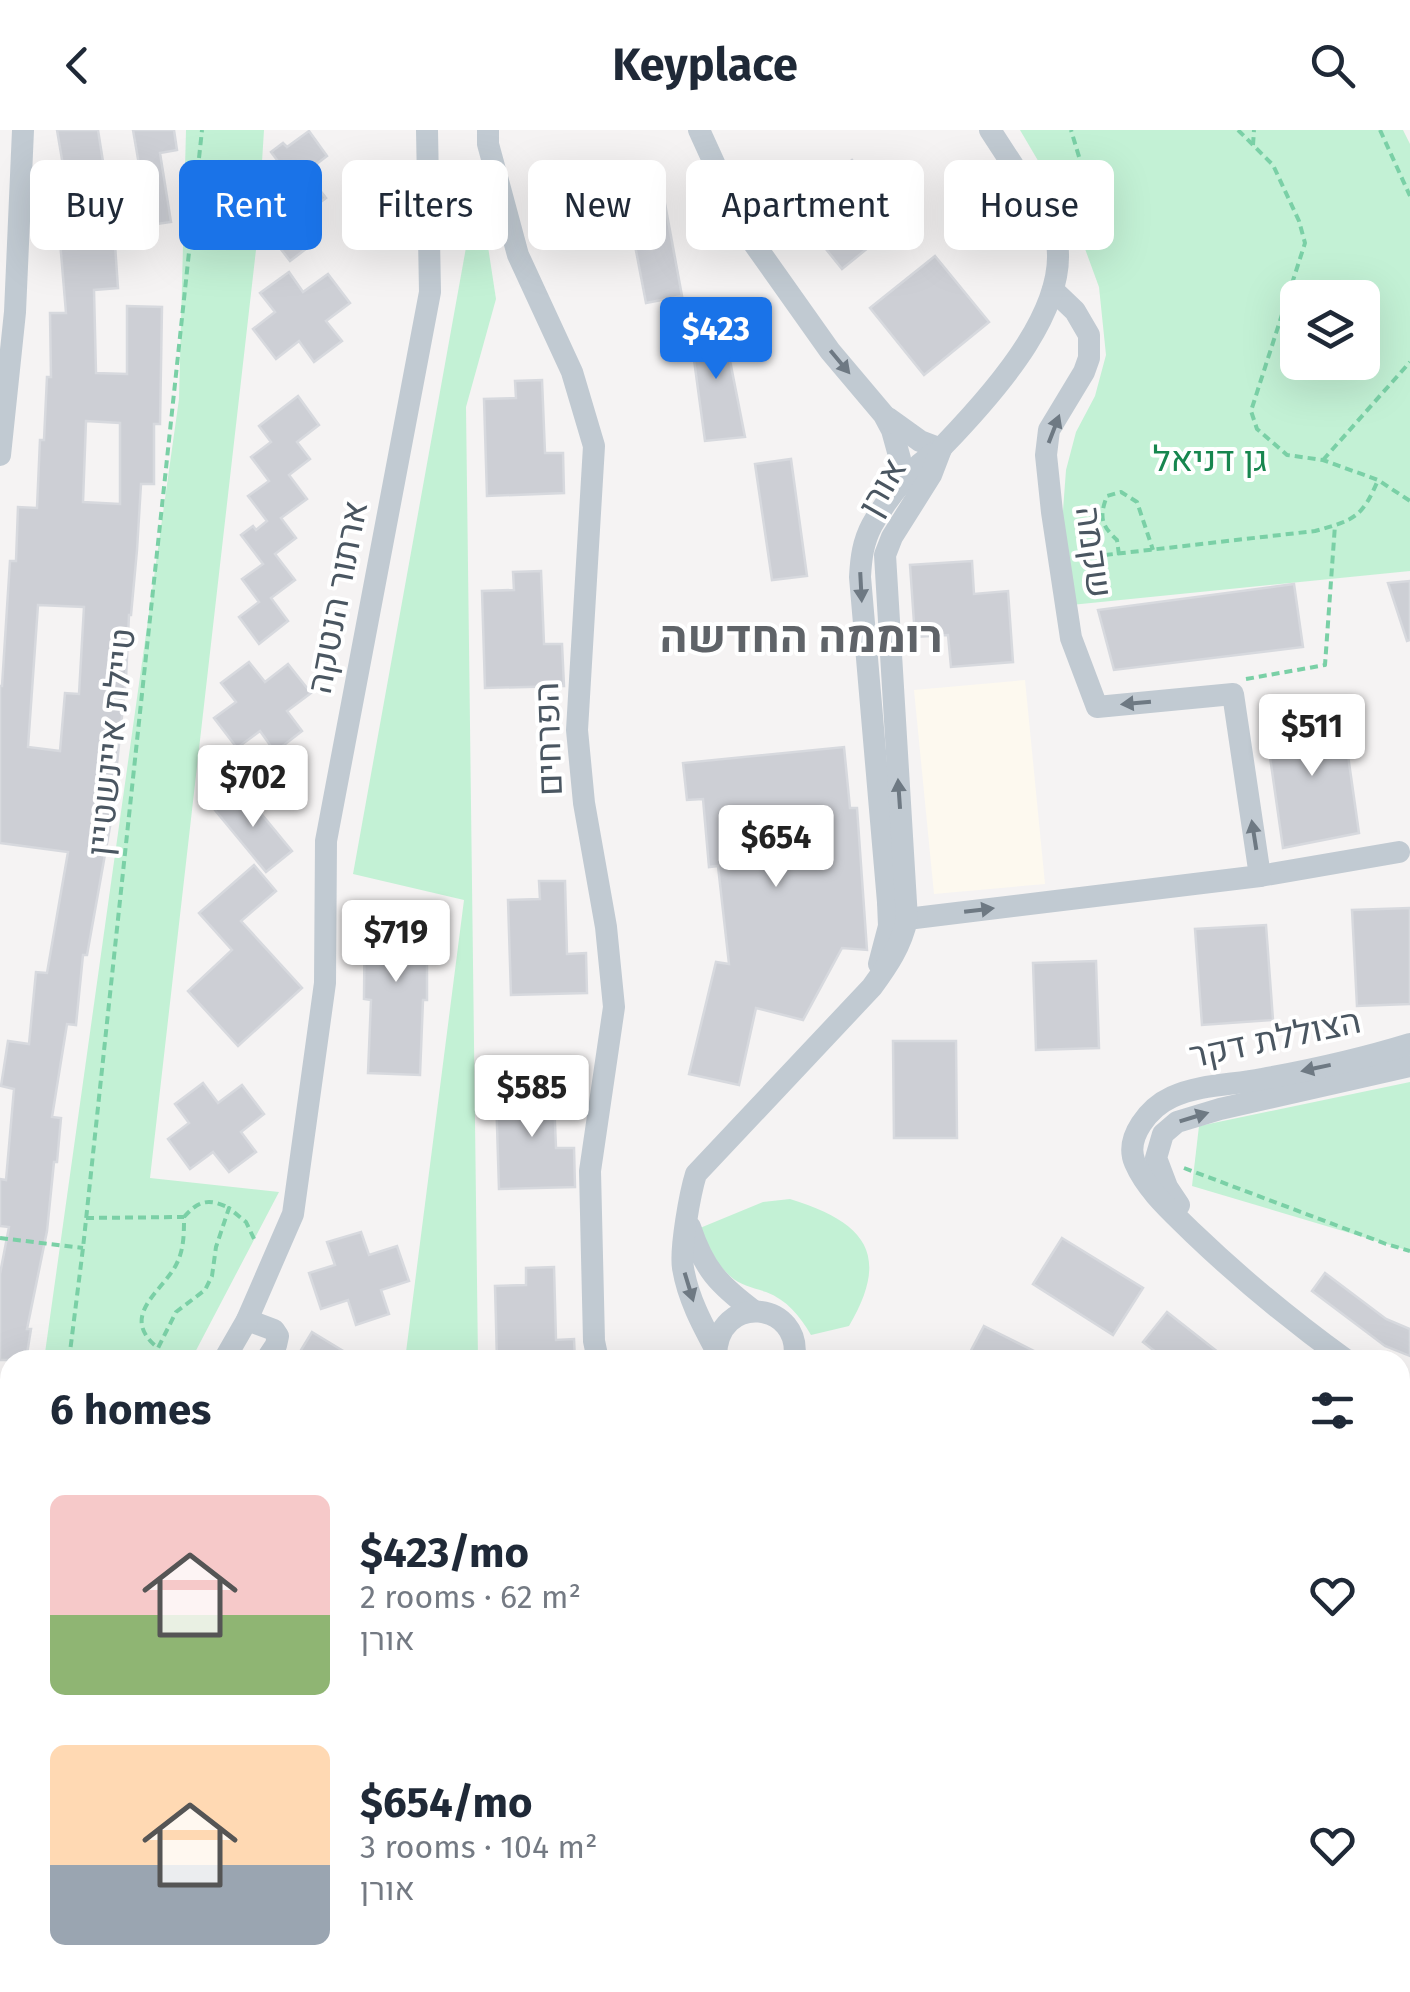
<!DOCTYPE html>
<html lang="en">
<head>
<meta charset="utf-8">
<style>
  body { margin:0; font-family:"Fira Sans",Heebo,sans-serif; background:#f2f2f3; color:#1f2937; height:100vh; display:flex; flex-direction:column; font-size:38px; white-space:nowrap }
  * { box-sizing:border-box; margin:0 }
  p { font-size:32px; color:#747a83 }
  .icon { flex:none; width:55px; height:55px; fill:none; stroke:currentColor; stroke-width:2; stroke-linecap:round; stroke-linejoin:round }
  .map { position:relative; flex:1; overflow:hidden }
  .side { position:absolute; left:0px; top:1220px; width:1410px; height:642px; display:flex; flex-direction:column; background:#fff; border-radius:30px 30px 0 0; box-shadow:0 10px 40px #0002 }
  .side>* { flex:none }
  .hud { position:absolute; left:30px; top:30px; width:1350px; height:90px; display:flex; gap:20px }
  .controls { position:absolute; left:1280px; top:150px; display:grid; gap:20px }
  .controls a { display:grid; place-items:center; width:100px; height:100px; border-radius:15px; background:#fff; box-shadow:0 10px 40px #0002; font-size:50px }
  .price { position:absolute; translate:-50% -85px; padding:0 22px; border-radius:10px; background:#fff; color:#222; font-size:32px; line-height:65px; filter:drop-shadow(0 2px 5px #0008) }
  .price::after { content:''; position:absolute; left:50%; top:60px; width:30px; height:22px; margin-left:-15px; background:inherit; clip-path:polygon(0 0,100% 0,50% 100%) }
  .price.selected { background:#1a73e8; color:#fff }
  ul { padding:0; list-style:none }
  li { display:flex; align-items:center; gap:30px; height:250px; padding:0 50px }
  li span { display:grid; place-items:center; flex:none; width:280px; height:200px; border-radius:15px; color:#555 }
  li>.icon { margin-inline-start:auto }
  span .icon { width:120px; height:120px; fill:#fffc; stroke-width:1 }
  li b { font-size:42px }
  h2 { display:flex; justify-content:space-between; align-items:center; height:120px; padding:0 50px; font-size:42px }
  .tag { padding:0 35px; border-radius:15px; background:#fff; box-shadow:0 10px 40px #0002; font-size:35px; line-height:90px }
  .tag.selected { background:#1a73e8; color:#fff }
  header { display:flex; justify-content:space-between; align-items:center; height:130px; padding:0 50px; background:#fff; font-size:45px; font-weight:700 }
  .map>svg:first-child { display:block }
  .commercial { fill:#fdf9ef }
  .green { fill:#c3f1d5; fill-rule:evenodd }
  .building { fill:#cdcfd5; stroke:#d7d9de; stroke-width:2.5; fill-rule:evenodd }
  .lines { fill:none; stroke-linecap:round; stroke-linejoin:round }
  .path { stroke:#7ad0a6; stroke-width:4; stroke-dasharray:8 5; stroke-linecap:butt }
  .minor { stroke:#c1cad2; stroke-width:22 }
  .oneway { fill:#6e7983 }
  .labels { text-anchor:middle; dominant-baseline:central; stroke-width:8; stroke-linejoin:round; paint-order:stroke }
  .park-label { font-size:35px; fill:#17864f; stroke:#fff }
  .street-label { font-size:35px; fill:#4a5661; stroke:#fff }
  .district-label { font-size:45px; font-weight:bold; fill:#5f6368; stroke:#fff }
</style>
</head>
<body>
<header><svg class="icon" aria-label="back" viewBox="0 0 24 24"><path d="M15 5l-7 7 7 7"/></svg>Keyplace<svg class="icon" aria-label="search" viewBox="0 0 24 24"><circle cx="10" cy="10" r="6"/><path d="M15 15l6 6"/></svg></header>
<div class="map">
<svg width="1410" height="1862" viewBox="0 0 1410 1862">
  <rect width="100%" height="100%" fill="#f5f3f3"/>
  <path class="commercial" d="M1025 550 1045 754 934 764 914 560Z"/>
  <g class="green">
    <path d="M186 0H264L257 111 150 1048 279 1062 191 1230H44L179 269Z"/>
    <path d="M1020 0H1403L1410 14V441L1071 475 1062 394 1066 340 1076 302 1095 266 1106 225 1099 157 1077 97ZM1298 168H1362V232H1298Z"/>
    <path d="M478 51 496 169 466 277 478 1230H405L464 770 353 744Z"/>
    <path d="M1410 952V1121L1192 1056 1199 996Z"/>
    <path d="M790 1069C864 1092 892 1123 849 1196L811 1205C800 1186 787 1170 766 1162 752 1157 741 1156 730 1146 715 1133 709 1116 700 1098L763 1072Z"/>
    <path d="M10 1468V1852L60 1853 59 1862H0V1538Z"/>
    <path d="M1400 1839 1410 1842V1862H1091L1098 1852H1400Z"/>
    <path d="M490 1852H788L787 1856 798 1862H488Z"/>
  </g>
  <g class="building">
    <path d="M57 0H98L107 57 142 52 133 0H174L177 20 160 23 171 92 114 100 118 158 94 160 96 243 127 244V176L162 177 160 294H154V354H141L137 420 131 485H129L126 548 111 691 87 825H83L76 895 67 894 52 987 61 988 57 1032H54L47 1101 27 1199H31L26 1230H0V1144L9 1097 0 1096V1049L6 1050 14 959 1 956 8 911 29 914 36 842 47 843 68 722 0 713V556H2L10 431H16L18 377 37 378 40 310H44L47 247H51L50 183H66L59 99 53 100 50 54 66 53ZM86 291 120 293V374L83 372ZM38 475 84 477 79 564 65 563 60 621 28 617Z"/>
    <path d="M309 1 327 26 306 42 326 68 302 86 319 109 290 131 270 105 290 89 273 67 293 51 271 22 283 13 287 17Z"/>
    <path d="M852 30 901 91 842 139 793 78Z"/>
    <path d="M661 52 682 166 646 173 624 58Z"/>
    <path d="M935 126 989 192 924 245 870 178Z"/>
    <path d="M289 142 303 162 328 144 350 173 326 191 342 211 314 232 299 211 276 229 253 199 275 182 260 163Z"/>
    <path d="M722 190 745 307 705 311 689 193Z"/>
    <path d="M542 250 545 323H563L564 363 487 366 484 269 516 268 515 251Z"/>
    <path d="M298 266 319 295 297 312 310 329 289 345 307 369 281 388 296 408 275 424 295 450 271 468 288 491 259 514 239 487 259 472 242 449 263 434 241 405 253 396 256 400 267 391 248 366 269 351 251 327 271 312 259 296Z"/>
    <path d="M791 329 807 446 772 450 755 334Z"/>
    <path d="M972 431 974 464 1008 461 1013 532 951 537 948 505 915 507 910 435Z"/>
    <path d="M541 441 544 514H562L564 556 485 558 482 461 514 460 513 442Z"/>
    <path d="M1410 451V510L1407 511 1388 453Z"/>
    <path d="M1294 454 1303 517 1114 540 1098 480Z"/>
    <path d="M249 532 265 552 288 534 311 563 287 581 302 601 275 622 260 601 237 618 214 588 236 572 221 553Z"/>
    <path d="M1342 583 1359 703 1283 718 1265 592Z"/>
    <path d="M844 617 850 678H857L867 820 842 818 803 890 756 878 739 955 689 944 716 832 729 834 718 736 709 737 703 669 687 670 683 633Z"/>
    <path d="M240 658 292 721 266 742 214 679Z"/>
    <path d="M254 735 276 761 241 791 302 858 238 916 188 861 232 820 199 783Z"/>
    <path d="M539 751H565L567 824 586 823 587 863 511 865 508 770 540 769Z"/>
    <path d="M365 772 427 773V870H423L420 945 368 943 371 870 364 869Z"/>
    <path d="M1410 778V874L1357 876 1352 780Z"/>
    <path d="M1266 795 1273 890 1202 895 1195 799Z"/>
    <path d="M1096 831 1099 918 1036 920 1033 833Z"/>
    <path d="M893 911H956L957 1008H894Z"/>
    <path d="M553 945 556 1018H574L575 1057 499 1059 496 964 528 963 527 946Z"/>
    <path d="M203 953 218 973 242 955 264 984 241 1002 256 1022 229 1042 213 1022 190 1039 168 1009 189 993 175 974Z"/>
    <path d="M361 1102 369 1125 397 1116 409 1151 381 1160 389 1184 356 1195 348 1170 321 1179 309 1143 335 1135 327 1112Z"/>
    <path d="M1062 1108 1143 1158 1113 1205 1033 1154Z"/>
    <path d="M554 1137 556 1210 574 1209 575 1230H497L495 1156 526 1155V1138Z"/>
    <path d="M1325 1143 1386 1189 1410 1199V1226L1385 1216 1312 1161Z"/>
    <path d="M1167 1182 1228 1230H1166L1143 1212Z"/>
    <path d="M984 1196 1052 1230H966Z"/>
    <path d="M312 1202 358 1230H295Z"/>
  </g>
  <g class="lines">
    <g class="path">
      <path d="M1238 0 1273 35 1299 91 1305 113 1251 281 1257 299 1287 325 1323 330 1378 350 1410 371"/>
      <path d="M1380 0 1410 66"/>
      <path d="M1253 15 1254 0"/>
      <path d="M1062 71 1071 64 1083 40 1071 0"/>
      <path d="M1323 330 1410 232"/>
      <path d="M1119 425 1117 410C1101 395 1099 387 1107 366L1121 362 1137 372 1153 420"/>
      <path d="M1079 428 1315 401C1354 390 1362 388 1378 350"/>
      <path d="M1246 549 1325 535 1335 395"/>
      <path d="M1184 1038 1386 1114 1410 1121"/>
      <path d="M184 1087C198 1071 208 1068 227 1077"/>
      <path d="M86 1088 184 1087C184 1104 184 1120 176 1135 162 1162 118 1186 158 1218L176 1182 205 1160 212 1146 216 1117 229 1078 246 1092 256 1113"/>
      <path d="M0 1108 83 1118"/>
      <path d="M69 1230 83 1118 202 0"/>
      <path d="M0 1514 10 1515"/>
      <path d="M0 1819 3 1721 10 1634"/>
      <path d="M827 1852C845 1862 874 1857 896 1852"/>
    </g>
    <g class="minor">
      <path d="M488 0V14L518 125 572 242 594 316 577 600 584 673 606 797 614 877 590 1041 594 1211 598 1230"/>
      <path d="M699 0 745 101 830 221 884 285 892 300 900 329 901 354"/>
      <path d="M888 288 920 311 941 319"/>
      <path d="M0 325 15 182 23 0"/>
      <path d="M1260 746 1399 722"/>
      <path d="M888 772 899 784 907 789 1260 746 1233 564 1097 577 1071 508 1052 382 1046 325 1049 300 1084 242 1089 228V205L1075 181 1053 160"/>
      <path d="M879 834 889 796 888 772 860 447C861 428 863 412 872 395 884 374 902 350 920 334 928 327 937 322 944 315 992 265 1080 170 1053 97L990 0"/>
      <path d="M1179 1075 1167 1057 1156 1028 1163 1004 1177 992 1220 979 1410 936"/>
      <path d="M690 1097C704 1139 718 1154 754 1181"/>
      <path d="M247 1190 274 1200 278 1206 276 1215 266 1230"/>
      <path d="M716 1220C702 1194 688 1168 683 1138 680 1119 690 1063 696 1044L872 857C888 835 901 816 907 789L885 425 892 407 931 345 941 319"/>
      <path d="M716 1227C716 1161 804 1171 794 1230"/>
      <path d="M224 1230 247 1190 293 1084 325 853 326 711 430 162 427 0"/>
      <path d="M1346 1230C1292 1191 1241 1149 1193 1103 1173 1083 1147 1061 1135 1033 1124 1007 1150 977 1172 967 1200 954 1233 955 1262 949 1312 940 1361 929 1410 914"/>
      <path d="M1400 1265 1410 1271"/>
      <path d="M1400 1653 1410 1649"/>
      <path d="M98 1862V1852"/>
      <path d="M1004 1862 1007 1852"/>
    </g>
  </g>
  <defs><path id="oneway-solid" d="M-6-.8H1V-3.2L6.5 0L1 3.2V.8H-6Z" transform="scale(2.5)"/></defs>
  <g class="oneway">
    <use href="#oneway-solid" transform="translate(840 232) rotate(50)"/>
    <use href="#oneway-solid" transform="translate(1054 299) rotate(-69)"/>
    <use href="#oneway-solid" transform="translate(861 457) rotate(87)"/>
    <use href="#oneway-solid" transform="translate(1136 573) rotate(175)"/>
    <use href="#oneway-solid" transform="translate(899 664) rotate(-94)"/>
    <use href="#oneway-solid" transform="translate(1254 705) rotate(-99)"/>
    <use href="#oneway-solid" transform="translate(979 780) rotate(-7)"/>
    <use href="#oneway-solid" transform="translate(1316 938) rotate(168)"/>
    <use href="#oneway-solid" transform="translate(1194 987) rotate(-17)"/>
    <use href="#oneway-solid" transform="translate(689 1157) rotate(73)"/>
  </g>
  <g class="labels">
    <g class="park-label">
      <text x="1210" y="329">גן דניאל</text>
    </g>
    <g class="street-label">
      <text transform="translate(882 357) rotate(-60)">אורן</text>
      <text transform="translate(1094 422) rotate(82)">שקמה</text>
      <text transform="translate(337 467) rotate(-79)">ארתור הנטקה</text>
      <text transform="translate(548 609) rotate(-92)">הפרחים</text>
      <text transform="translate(111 612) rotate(-84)">טיילת איינשטיין</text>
      <text transform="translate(1275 908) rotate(-12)">הצוללת דקר</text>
    </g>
    <g class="district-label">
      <text x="801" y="507">רוממה החדשה</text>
    </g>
  </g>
</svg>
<div class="controls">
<a><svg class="icon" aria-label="layers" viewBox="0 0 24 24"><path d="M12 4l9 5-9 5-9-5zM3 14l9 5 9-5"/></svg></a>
</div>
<b class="price selected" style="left:716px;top:252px">$423</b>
<b class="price" style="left:1312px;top:649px">$511</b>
<b class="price" style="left:253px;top:700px">$702</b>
<b class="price" style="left:776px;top:760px">$654</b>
<b class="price" style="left:396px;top:855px">$719</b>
<b class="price" style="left:532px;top:1010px">$585</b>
<div class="hud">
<a class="tag">Buy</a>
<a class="tag selected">Rent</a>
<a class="tag">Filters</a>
<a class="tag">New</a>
<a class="tag">Apartment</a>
<a class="tag">House</a>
</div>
<section class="side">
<h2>6 homes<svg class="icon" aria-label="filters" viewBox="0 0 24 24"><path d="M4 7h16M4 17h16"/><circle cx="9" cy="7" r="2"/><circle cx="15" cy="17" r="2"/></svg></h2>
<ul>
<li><span style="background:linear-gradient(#f6c9c9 60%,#8fb573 0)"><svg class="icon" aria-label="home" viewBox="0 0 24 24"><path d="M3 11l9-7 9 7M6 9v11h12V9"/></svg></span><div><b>$423/mo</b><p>2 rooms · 62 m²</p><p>אורן</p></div><svg class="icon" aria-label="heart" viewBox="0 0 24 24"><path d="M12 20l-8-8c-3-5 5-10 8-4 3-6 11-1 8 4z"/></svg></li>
<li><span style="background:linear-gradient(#ffd9b3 60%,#9aa5b1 0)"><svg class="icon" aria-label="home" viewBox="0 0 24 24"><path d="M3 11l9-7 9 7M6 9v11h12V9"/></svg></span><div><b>$654/mo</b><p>3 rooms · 104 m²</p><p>אורן</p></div><svg class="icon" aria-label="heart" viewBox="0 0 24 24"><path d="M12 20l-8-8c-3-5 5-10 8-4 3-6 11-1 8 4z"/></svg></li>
</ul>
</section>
</div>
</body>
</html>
